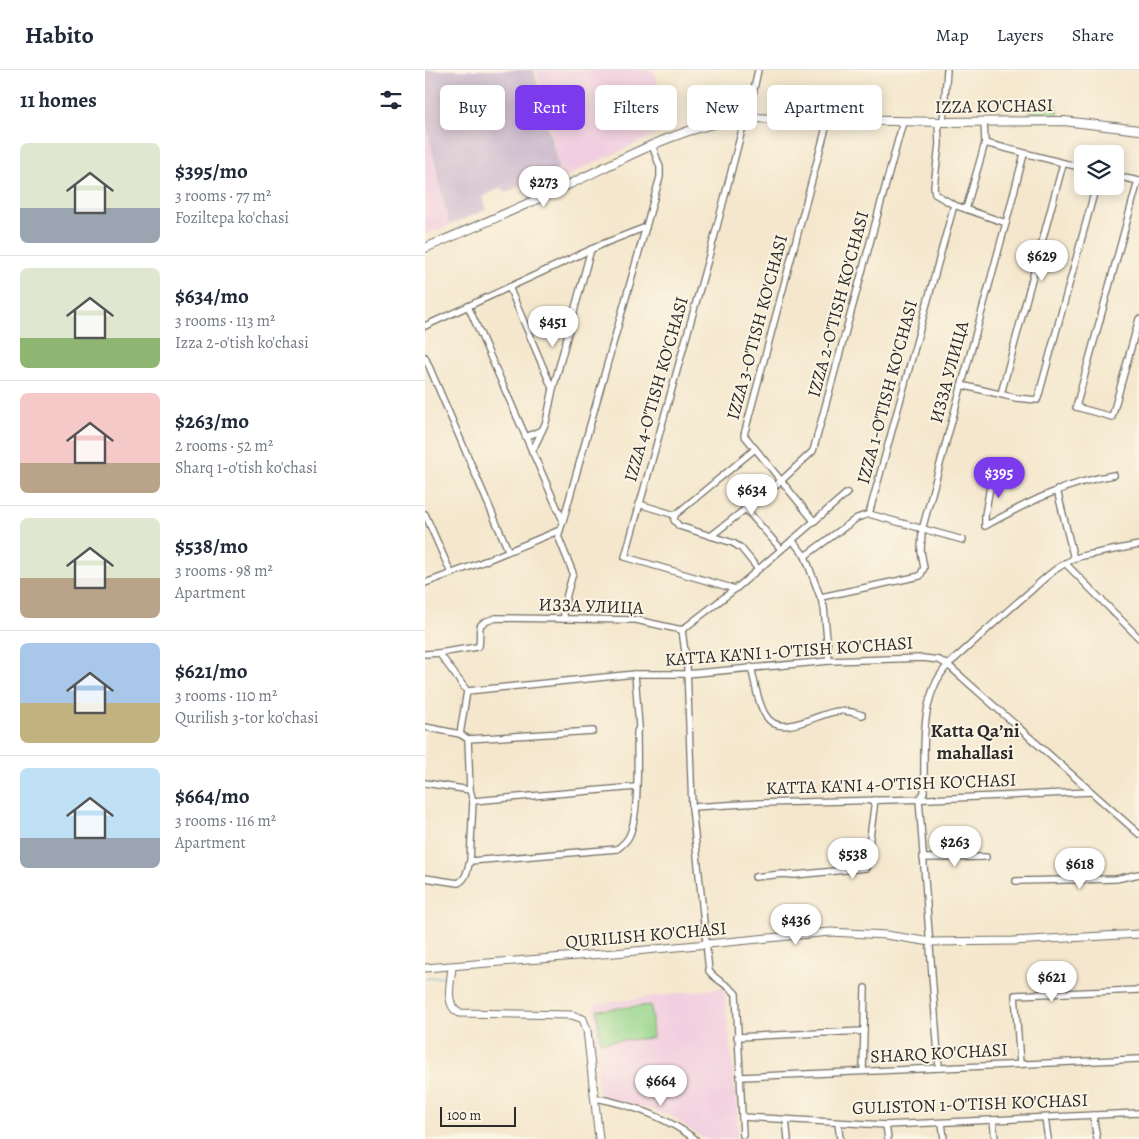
<!DOCTYPE html>
<html lang="en">
<head>
<meta charset="utf-8">
<style>
  body { margin:0; font-family:Alegreya,serif; background:#f6f6f7; color:#1f2937; height:100vh; display:flex; flex-direction:column; font-size:19px; white-space:nowrap }
  * { box-sizing:border-box; margin:0 }
  p { font-size:16px; color:#747a83 }
  .icon { flex:none; width:28px; height:28px; fill:none; stroke:currentColor; stroke-width:2; stroke-linecap:round; stroke-linejoin:round }
  .map { position:relative; flex:1; overflow:hidden }
  .details { display:flex; flex-direction:column; background:#fff; width:425px }
  .details>* { flex:none }
  .hud { position:absolute; left:15px; top:15px; width:475px; height:45px; display:flex; gap:10px }
  .buttons { position:absolute; left:649px; top:75px; display:grid; gap:10px }
  .buttons a { display:grid; place-items:center; width:50px; height:50px; border-radius:8px; background:#fff; box-shadow:0 2px 12px #0003; font-size:25px }
  .scale { position:absolute; left:15px; bottom:12px; width:76px; box-sizing:border-box; padding-left:5px; border:2px solid #2b2b2b; border-top:0; font-size:14px; line-height:18px; white-space:nowrap; color:#2b2b2b; -webkit-text-stroke:4px #fcf5e5; paint-order:stroke }
  .price { position:absolute; translate:-50% -42px; padding:0 11px; border-radius:18px; background:#fff; color:#222; font-size:16px; line-height:32px; filter:drop-shadow(0 1px 2px #0008) }
  .price::after { content:''; position:absolute; left:50%; top:30px; width:15px; height:11px; margin-left:-8px; background:inherit; clip-path:polygon(0 0,100% 0,50% 100%) }
  .price.selected { background:#7c3aed; color:#fff }
  ul { padding:0; list-style:none }
  li { display:flex; align-items:center; gap:15px; height:125px; padding:0 20px }
  li+li { border-top:1px solid #e0e1e3 }
  li span { display:grid; place-items:center; flex:none; width:140px; height:100px; border-radius:8px; color:#555 }
  li>.icon { margin-inline-start:auto }
  span .icon { width:60px; height:60px; fill:#fffc; stroke-width:1 }
  li b { font-size:21px }
  h2 { display:flex; justify-content:space-between; align-items:center; height:60px; padding:0 20px; font-size:21px }
  .pill { padding:0 18px; border-radius:8px; background:#fff; box-shadow:0 2px 12px #0003; font-size:18px; line-height:45px }
  .pill.selected { background:#7c3aed; color:#fff }
  header { display:flex; align-items:center; gap:30px; box-sizing:border-box; height:70px; padding:0 25px; background:#fff; border-bottom:1px solid #e0e1e3 }
  header strong { font-size:24px }
  nav { display:flex; gap:28px; margin-inline-start:auto; font-size:18px }
  main { display:flex; flex:1; min-height:0 }
  .map>svg:first-child { display:block }
  .built { fill:#f2cfe0 }
  .industrial { fill:#cfbdcf }
  .green { fill:#95d48a; stroke:#60805a }
  .lines { fill:none; stroke-linecap:round; stroke-linejoin:round }
  .stream { stroke:#64a4d7; stroke-width:1 }
  .minor-casing { stroke:#716d64; stroke-width:8 }
  .tertiary-casing { stroke:#716d64; stroke-width:9 }
  .secondary-casing { stroke:#716d64; stroke-width:10 }
  .minor { stroke:#fff; stroke-width:5.5 }
  .tertiary { stroke:#fff; stroke-width:7 }
  .secondary { stroke:#fff; stroke-width:8 }
  .labels { text-anchor:middle; dominant-baseline:central; stroke-width:4; stroke-linejoin:round; paint-order:stroke }
  .street-label { font-size:18px; fill:#2b2b2b; stroke:#fcf5e5 }
  .neighbourhood-label { font-size:19px; font-weight:bold; fill:#2b2b2b; stroke:#fcf5e5 }
</style>
</head>
<body>
<header>
<strong>Habito</strong>
<nav><a>Map</a><a>Layers</a><a>Share</a></nav>
</header>
<main>
<section class="details">
<h2>11 homes<svg class="icon" aria-label="filters" viewBox="0 0 24 24"><path d="M4 7h16M4 17h16"/><circle cx="9" cy="7" r="2"/><circle cx="15" cy="17" r="2"/></svg></h2>
<ul>
<li><span style="background:linear-gradient(#dfe7d0 65%,#9aa5b1 0)"><svg class="icon" aria-label="home" viewBox="0 0 24 24"><path d="M3 11l9-7 9 7M6 9v11h12V9"/></svg></span><div><b>$395/mo</b><p>3 rooms · 77 m²</p><p>Foziltepa ko'chasi</p></div></li>
<li><span style="background:linear-gradient(#dfe7d0 70%,#8fb573 0)"><svg class="icon" aria-label="home" viewBox="0 0 24 24"><path d="M3 11l9-7 9 7M6 9v11h12V9"/></svg></span><div><b>$634/mo</b><p>3 rooms · 113 m²</p><p>Izza 2-o'tish ko'chasi</p></div></li>
<li><span style="background:linear-gradient(#f6c9c9 70%,#b9a48a 0)"><svg class="icon" aria-label="home" viewBox="0 0 24 24"><path d="M3 11l9-7 9 7M6 9v11h12V9"/></svg></span><div><b>$263/mo</b><p>2 rooms · 52 m²</p><p>Sharq 1-o'tish ko'chasi</p></div></li>
<li><span style="background:linear-gradient(#dfe7d0 60%,#b9a48a 0)"><svg class="icon" aria-label="home" viewBox="0 0 24 24"><path d="M3 11l9-7 9 7M6 9v11h12V9"/></svg></span><div><b>$538/mo</b><p>3 rooms · 98 m²</p><p>Apartment</p></div></li>
<li><span style="background:linear-gradient(#a9c7e8 60%,#c2b280 0)"><svg class="icon" aria-label="home" viewBox="0 0 24 24"><path d="M3 11l9-7 9 7M6 9v11h12V9"/></svg></span><div><b>$621/mo</b><p>3 rooms · 110 m²</p><p>Qurilish 3-tor ko'chasi</p></div></li>
<li><span style="background:linear-gradient(#bfe0f5 70%,#9aa5b1 0)"><svg class="icon" aria-label="home" viewBox="0 0 24 24"><path d="M3 11l9-7 9 7M6 9v11h12V9"/></svg></span><div><b>$664/mo</b><p>3 rooms · 116 m²</p><p>Apartment</p></div></li>
</ul>
</section>
<div class="map">
<svg width="714" height="1069" viewBox="0 0 714 1069">
  <rect width="100%" height="100%" fill="#fcf5e5"/>
  <filter id="ink" filterUnits="userSpaceOnUse"><feTurbulence type="fractalNoise" baseFrequency=".02" numOctaves="2"/><feDisplacementMap in="SourceGraphic" scale="10" xChannelSelector="R" yChannelSelector="G"/><feConvolveMatrix kernelMatrix="1 2 1 2 8 2 1 2 1" color-interpolation-filters="sRGB"/></filter>
  <filter id="wash" filterUnits="userSpaceOnUse"><feTurbulence type="fractalNoise" baseFrequency=".0096" numOctaves="4" result="noise"/><feDisplacementMap in="SourceGraphic" scale="20" xChannelSelector="R" yChannelSelector="G"/><feGaussianBlur stdDeviation="1.12" result="paint"/><feColorMatrix in="noise" values="0 0 0 0 0 0 0 0 0 0 0 0 0 0 0 0 0 1.4 0 .05"/><feComposite in="paint" operator="in"/></filter>
  <g filter="url(#wash)">
    <rect width="100%" height="100%" fill="#f4e7cd"/>
    <g class="built">
      <path d="M112 0H228L249 56 137 108Z"/>
      <path d="M0 51 24 156 0 164Z"/>
      <path d="M299 918 313 1051 312 1069H280L246 1046 173 1024 169 934Z"/>
    </g>
    <path class="industrial" d="M0 0H109L134 98 81 123 77 117 57 127 61 140 24 155 0 49Z"/>
    <g class="green">
      <path d="M609 32 631 33 634 44H604Z"/>
      <path d="M226 935 228 968 175 972 172 940Z"/>
    </g>
    <g class="lines">
      <path class="stream" d="M0 909 22 906"/>
    </g>
  </g>
  <g filter="url(#ink)">
    <g class="lines">
      <g class="minor-casing">
        <g id="minor">
          <path d="M323 48 333 0"/>
          <path d="M518 52 522 0"/>
          <path d="M560 73 658 98"/>
          <path d="M690 106 714 111"/>
          <path d="M713 111 651 337 687 347 714 249"/>
          <path d="M541 139 560 73 559 51"/>
          <path d="M581 153 599 84"/>
          <path d="M84 217 127 318"/>
          <path d="M43 236 138 451 133 466 148 503 139 535V549"/>
          <path d="M0 256 180 173 221 157"/>
          <path d="M0 287 83 480"/>
          <path d="M536 315 591 328 612 330"/>
          <path d="M576 324 638 94"/>
          <path d="M613 328 671 116"/>
          <path d="M101 367 117 360"/>
          <path d="M330 379 250 445 249 450 254 456 308 473 316 478 333 499"/>
          <path d="M107 382 121 352 128 319 166 179"/>
          <path d="M568 400 560 445V456C602 433 642 412 689 405"/>
          <path d="M632 420 649 489"/>
          <path d="M214 434 250 445"/>
          <path d="M320 438 356 479"/>
          <path d="M0 444 26 503"/>
          <path d="M444 444 538 470"/>
          <path d="M138 451 235 107V97L227 75"/>
          <path d="M389 451 319 365 403 50"/>
          <path d="M286 466 356 411 388 381 478 52"/>
          <path d="M367 470 380 486 399 537 404 591"/>
          <path d="M380 486 432 448 444 444 529 135"/>
          <path d="M640 493 714 568"/>
          <path d="M0 513 55 493 135 460"/>
          <path d="M310 519 200 487 289 168 320 48"/>
          <path d="M396 527 495 506 499 498 496 481 497 460 581 153 529 135 510 124 509 117 514 74 513 52"/>
          <path d="M257 560 262 597 267 737 284 901C291 911 303 914 311 924L318 1065"/>
          <path d="M14 583 52 577 54 576C57 555 48 555 71 548L211 550 257 560 314 516 422 423"/>
          <path d="M0 584 14 583 42 621"/>
          <path d="M326 597C330 612 332 632 341 646 356 670 394 642 414 641 422 640 429 643 437 645"/>
          <path d="M42 621 210 604H261L404 591 498 588 514 590 523 595 714 764"/>
          <path d="M0 657 35 664 43 669 168 661"/>
          <path d="M35 664 42 621"/>
          <path d="M43 669 45 720 48 731 45 791"/>
          <path d="M0 713 45 720"/>
          <path d="M48 731 211 717"/>
          <path d="M267 737 335 733 504 729 666 722"/>
          <path d="M498 788 561 787"/>
          <path d="M330 807 357 804 370 805 441 798 450 730"/>
          <path d="M0 808 33 813C42 809 42 800 45 791L192 779C197 775 200 773 203 768 215 748 212 687 212 662L214 657 210 604"/>
          <path d="M591 811 691 809 714 804"/>
          <path d="M312 967 439 961"/>
          <path d="M595 994 590 925 714 920"/>
          <path d="M514 998 494 729 499 723C500 683 493 627 523 595 549 572 574 548 601 525 617 511 635 492 657 486L714 475"/>
          <path d="M438 1001 440 918"/>
          <path d="M315 1007 714 989"/>
          <path d="M171 1028C207 1035 241 1047 270 1069"/>
          <path d="M668 1045 672 1069"/>
          <path d="M317 1047 461 1055 714 1043"/>
          <path d="M620 1048 623 1069"/>
          <path d="M361 1050 363 1069"/>
          <path d="M568 1050 570 1069"/>
          <path d="M413 1053 415 1069"/>
          <path d="M517 1053 519 1069"/>
          <path d="M461 1055 463 1069"/>
        </g>
      </g>
      <g class="tertiary-casing">
        <g id="tertiary">
          <path d="M27 897C26 911 19 935 34 943L147 945 158 949 162 960 174 1069"/>
          <path d="M0 898 190 883 405 862 461 865 506 872 588 871 714 864"/>
        </g>
      </g>
      <g class="secondary-casing">
        <path id="secondary" d="M0 178C48 158 96 137 143 115 200 88 255 56 320 48L518 52 639 51 714 60"/>
      </g>
      <use href="#minor" class="minor"/>
      <use href="#tertiary" class="tertiary"/>
      <use href="#secondary" class="secondary"/>
    </g>
  </g>
  <g class="labels">
    <g class="street-label">
      <text transform="translate(569 36) rotate(-1)">IZZA KO'CHASI</text>
      <text transform="translate(413 234) rotate(-75)">IZZA 2-O'TISH KO'CHASI</text>
      <text transform="translate(332 257) rotate(-75)">IZZA 3-O'TISH KO'CHASI</text>
      <text transform="translate(524 302) rotate(-75)">ИЗЗА УЛИЦА</text>
      <text transform="translate(231 319) rotate(-74)">IZZA 4-O'TISH KO'CHASI</text>
      <text transform="translate(462 322) rotate(-75)">IZZA 1-O'TISH KO'CHASI</text>
      <text transform="translate(166 536) rotate(2)">ИЗЗА УЛИЦА</text>
      <text transform="translate(364 581) rotate(-4)">KATTA KA'NI 1-O'TISH KO'CHASI</text>
      <text transform="translate(466 714) rotate(-2)">KATTA KA'NI 4-O'TISH KO'CHASI</text>
      <text transform="translate(221 865) rotate(-5)">QURILISH KO'CHASI</text>
      <text transform="translate(514 983) rotate(-3)">SHARQ KO'CHASI</text>
      <text transform="translate(545 1034) rotate(-2)">GULISTON 1-O'TISH KO'CHASI</text>
    </g>
    <g class="neighbourhood-label">
      <text x="550" y="661">Katta Qaʼni<tspan x="550" dy="22">mahallasi</tspan></text>
    </g>
  </g>
</svg>
<div class="buttons">
<a><svg class="icon" aria-label="layers" viewBox="0 0 24 24"><path d="M12 4l9 5-9 5-9-5zM3 14l9 5 9-5"/></svg></a>
</div>
<div class="scale">100 m</div>
<b class="price" style="left:119px;top:138px">$273</b>
<b class="price" style="left:617px;top:212px">$629</b>
<b class="price" style="left:128px;top:278px">$451</b>
<b class="price selected" style="left:574px;top:429px">$395</b>
<b class="price" style="left:327px;top:446px">$634</b>
<b class="price" style="left:530px;top:798px">$263</b>
<b class="price" style="left:428px;top:810px">$538</b>
<b class="price" style="left:655px;top:820px">$618</b>
<b class="price" style="left:371px;top:876px">$436</b>
<b class="price" style="left:627px;top:933px">$621</b>
<b class="price" style="left:236px;top:1037px">$664</b>
<div class="hud">
<a class="pill">Buy</a>
<a class="pill selected">Rent</a>
<a class="pill">Filters</a>
<a class="pill">New</a>
<a class="pill">Apartment</a>
</div>
</div>
</main>
</body>
</html>
